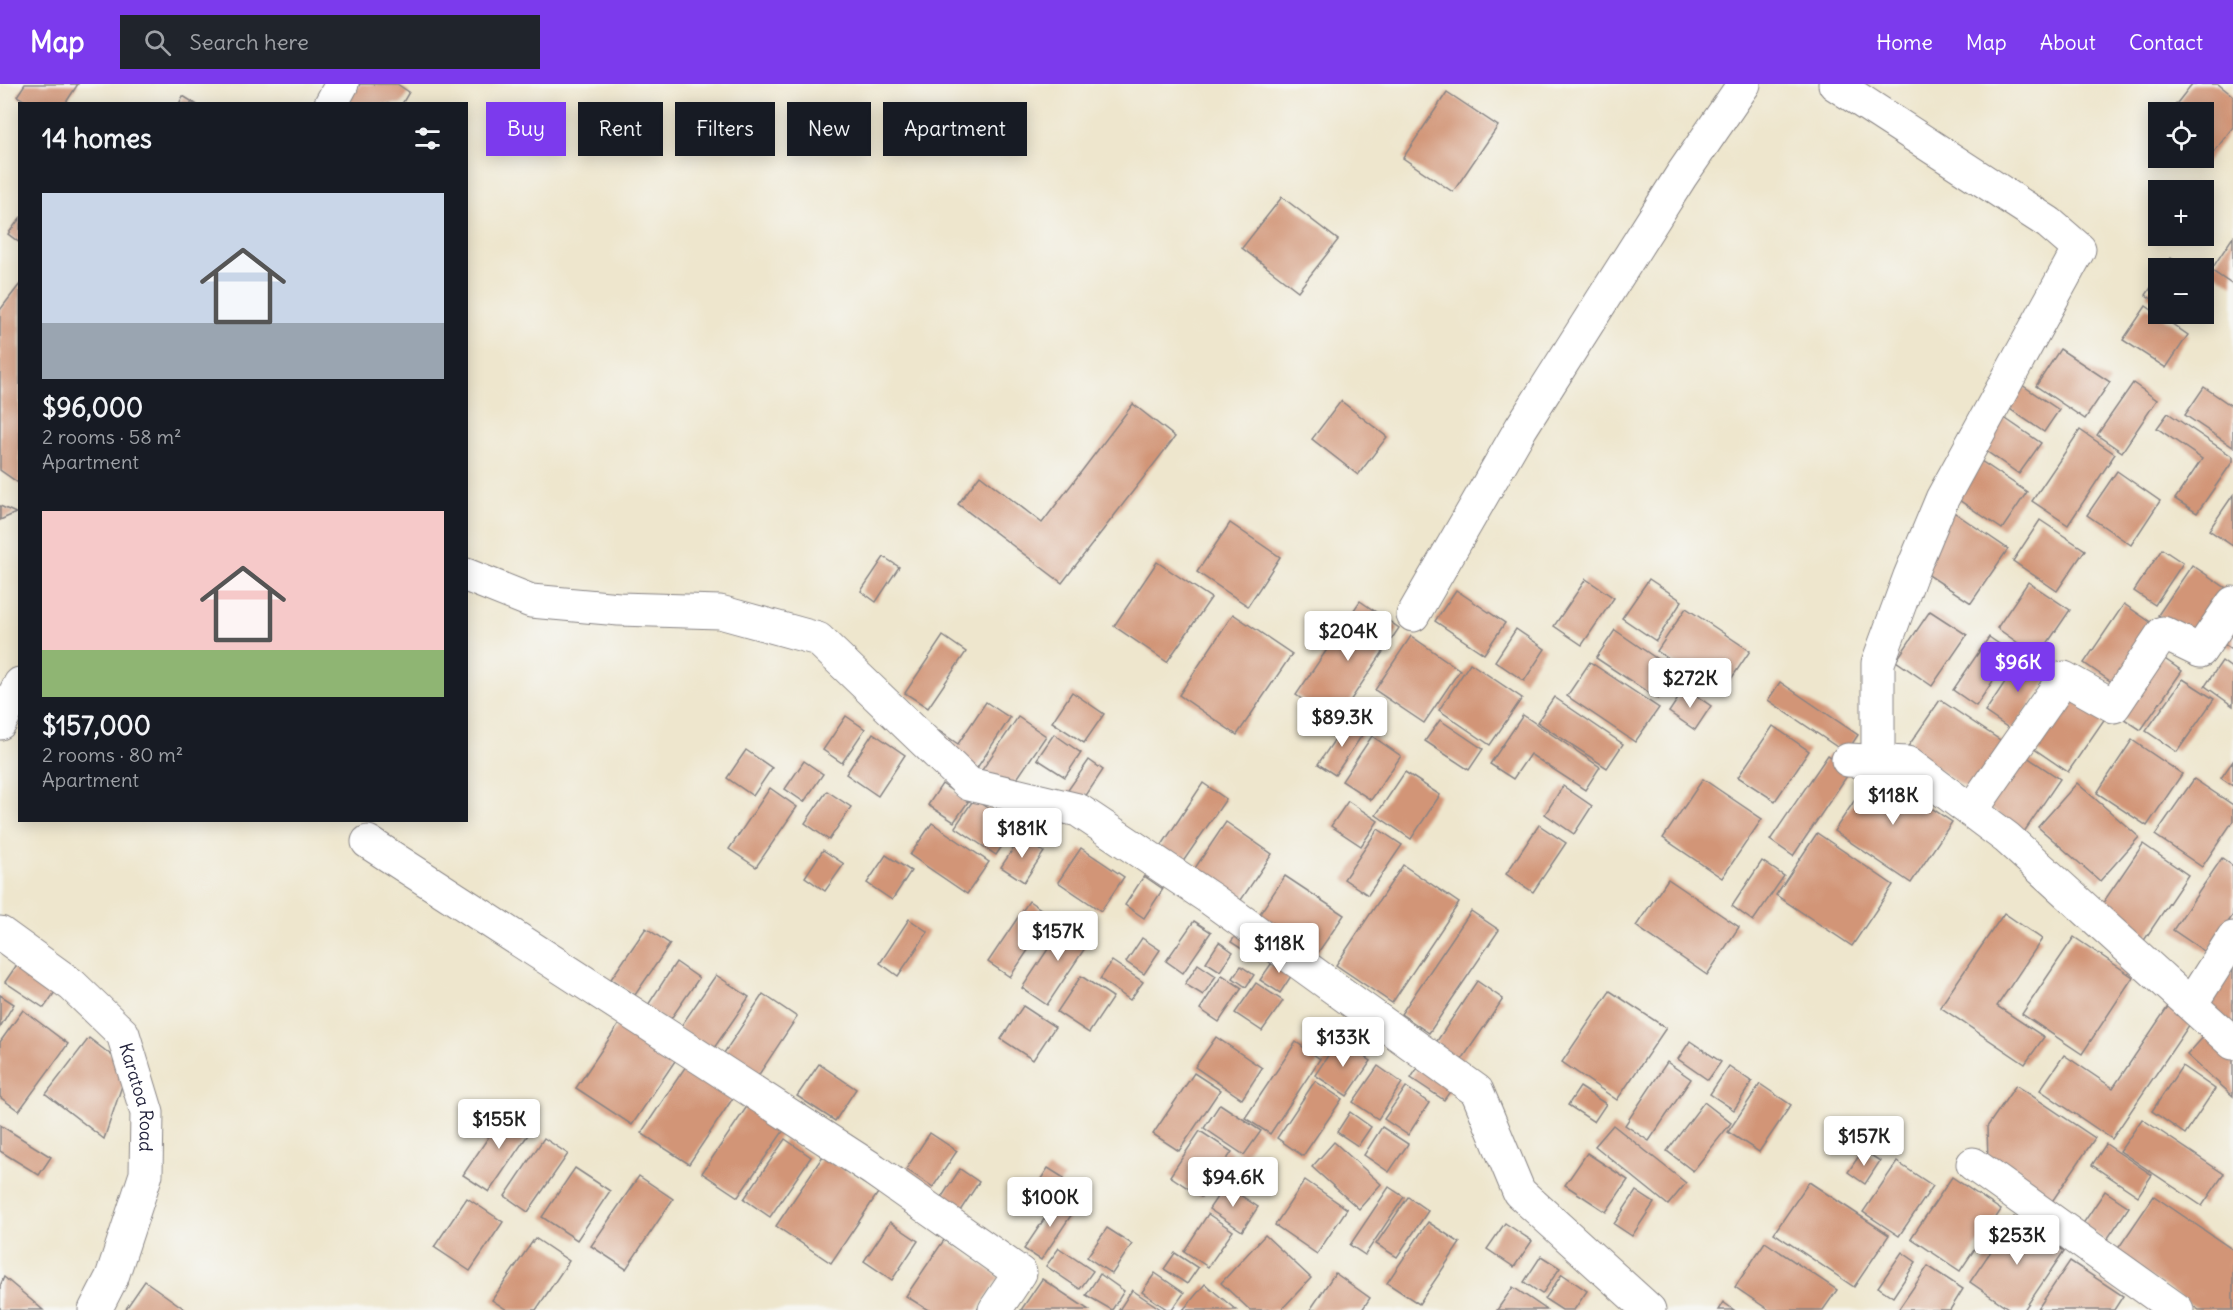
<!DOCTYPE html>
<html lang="en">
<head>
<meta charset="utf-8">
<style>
  body { margin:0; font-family:Delius,sans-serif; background:#20242c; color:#f1f3f6; height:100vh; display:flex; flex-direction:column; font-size:22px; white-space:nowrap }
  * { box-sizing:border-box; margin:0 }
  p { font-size:20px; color:#9ea1a6 }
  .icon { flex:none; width:33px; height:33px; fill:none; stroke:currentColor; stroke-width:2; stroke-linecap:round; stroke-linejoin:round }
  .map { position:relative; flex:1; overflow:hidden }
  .details { position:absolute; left:18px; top:18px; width:450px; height:720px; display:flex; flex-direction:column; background:#171b24; border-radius:0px; box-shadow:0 3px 15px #0003 }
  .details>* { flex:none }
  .banner { position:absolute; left:486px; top:18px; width:570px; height:54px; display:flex; gap:12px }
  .fabs { position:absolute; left:2148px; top:18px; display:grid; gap:12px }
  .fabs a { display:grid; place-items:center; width:66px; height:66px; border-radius:0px; background:#171b24; box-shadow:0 3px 15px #0003; font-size:30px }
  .price { position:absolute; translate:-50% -51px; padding:0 14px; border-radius:6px; background:#fff; color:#222; font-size:20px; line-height:39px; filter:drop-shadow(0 2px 3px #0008) }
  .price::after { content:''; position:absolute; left:50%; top:36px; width:18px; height:14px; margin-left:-9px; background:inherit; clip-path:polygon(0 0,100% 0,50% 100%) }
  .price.on { background:#7c3aed; color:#fff }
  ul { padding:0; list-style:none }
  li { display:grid; align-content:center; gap:12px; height:318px; padding:0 24px }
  li span { display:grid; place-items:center; height:186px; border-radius:0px; color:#555 }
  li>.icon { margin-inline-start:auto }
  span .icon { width:108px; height:108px; fill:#fffc; stroke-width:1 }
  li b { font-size:26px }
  h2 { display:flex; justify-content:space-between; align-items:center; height:72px; padding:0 24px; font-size:26px }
  .chip { padding:0 21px; border-radius:0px; background:#171b24; box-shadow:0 3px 15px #0003; font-size:21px; line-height:54px }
  .chip.on { background:#7c3aed; color:#fff }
  header { display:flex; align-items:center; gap:36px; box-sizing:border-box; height:84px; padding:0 30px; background:#7c3aed; color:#fff }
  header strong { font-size:28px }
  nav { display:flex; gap:33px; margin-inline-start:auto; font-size:21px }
  .search { width:420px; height:54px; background:#20242c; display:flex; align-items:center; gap:15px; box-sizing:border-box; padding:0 21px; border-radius:0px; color:#9ea1a6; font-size:22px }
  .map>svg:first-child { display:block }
  .building { fill:#d29577 }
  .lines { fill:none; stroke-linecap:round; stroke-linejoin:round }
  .minor-casing { stroke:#888484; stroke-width:35 }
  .tertiary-casing { stroke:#888484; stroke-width:35 }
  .minor { stroke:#fff; stroke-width:33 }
  .tertiary { stroke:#fff; stroke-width:33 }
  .labels { text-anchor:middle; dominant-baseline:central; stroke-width:4.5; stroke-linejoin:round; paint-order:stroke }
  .street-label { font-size:18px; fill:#22223b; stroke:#f6f6f2 }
</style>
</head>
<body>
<header>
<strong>Map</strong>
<div class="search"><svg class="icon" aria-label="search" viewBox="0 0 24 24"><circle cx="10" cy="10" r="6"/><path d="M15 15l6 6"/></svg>Search here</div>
<nav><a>Home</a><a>Map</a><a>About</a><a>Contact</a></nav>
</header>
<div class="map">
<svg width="2233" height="1226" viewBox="0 0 2233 1226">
  <rect width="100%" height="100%" fill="#f6f6f2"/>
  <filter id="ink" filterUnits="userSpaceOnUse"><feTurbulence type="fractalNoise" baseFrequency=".0167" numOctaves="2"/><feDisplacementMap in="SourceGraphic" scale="12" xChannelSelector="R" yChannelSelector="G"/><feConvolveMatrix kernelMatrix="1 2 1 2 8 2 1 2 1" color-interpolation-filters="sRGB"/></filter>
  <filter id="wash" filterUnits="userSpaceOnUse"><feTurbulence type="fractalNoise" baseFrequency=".008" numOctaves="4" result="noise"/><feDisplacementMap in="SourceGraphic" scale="24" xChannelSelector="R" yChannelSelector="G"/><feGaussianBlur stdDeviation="1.35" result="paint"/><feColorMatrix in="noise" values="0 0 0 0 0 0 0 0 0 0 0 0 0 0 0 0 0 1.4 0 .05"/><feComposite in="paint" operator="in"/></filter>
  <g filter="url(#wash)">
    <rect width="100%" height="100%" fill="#eee6cd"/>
    <g id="blocks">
      <g class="building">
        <path d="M25 0H78L65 20H30L17 12Z"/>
        <path d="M360 0H397L409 8 402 20H350L347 18Z"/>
        <path d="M2192 0H2218L2233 12V43L2205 80 2196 74H2204V28H2170Z"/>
        <path d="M1447 8 1498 42 1453 108 1403 74Z"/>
        <path d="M183 12 196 20H179Z"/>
        <path d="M1282 113 1338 156 1298 207 1242 164Z"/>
        <path d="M20 134V159L8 150Z"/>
        <path d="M2233 153V201L2211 186Z"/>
        <path d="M2171 174 2186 184H2164Z"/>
        <path d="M2158 193V219L2146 211Z"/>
        <path d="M20 200V400L0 386V226Z"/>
        <path d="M2146 222 2188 251 2166 284 2123 256Z"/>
        <path d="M2060 265 2110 298 2085 335 2036 302Z"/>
        <path d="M2019 299 2059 326 2044 348 2004 321Z"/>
        <path d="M2133 299 2157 316 2122 368 2097 351Z"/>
        <path d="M2204 303 2233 323V363L2185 331Z"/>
        <path d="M1341 317 1387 353 1358 391 1312 355Z"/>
        <path d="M1133 320 1175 353 1062 499 958 420 980 391 1042 439Z"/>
        <path d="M2168 329 2233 373V377L2197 429 2175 415 2202 375 2157 344Z"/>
        <path d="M2000 331 2041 359 2019 390 1979 362Z"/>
        <path d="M2080 346 2115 370 2068 441 2032 417Z"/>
        <path d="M1975 373 2027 408 2002 445 1950 410Z"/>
        <path d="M2117 387 2160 417 2131 461 2087 431Z"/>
        <path d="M2233 411V462L2209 446Z"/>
        <path d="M0 422 16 429 0 436Z"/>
        <path d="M1952 427 2008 465 1971 519 1915 482Z"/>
        <path d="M2040 436 2085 466 2057 507 2013 477Z"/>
        <path d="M1230 439 1280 473 1248 522 1197 488Z"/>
        <path d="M2162 465 2183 479 2155 521 2134 507Z"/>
        <path d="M884 473 899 483 876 518 861 507Z"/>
        <path d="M1157 478 1211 514 1167 578 1114 542Z"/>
        <path d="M2192 481 2226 504 2193 554 2158 531Z"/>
        <path d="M1586 495 1614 514 1582 561 1554 542Z"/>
        <path d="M1649 495 1682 517 1656 557 1622 534Z"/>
        <path d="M2028 498 2070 526 2038 573 1997 544Z"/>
        <path d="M1456 506 1505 539 1484 570 1435 537Z"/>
        <path d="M1360 517 1399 544 1336 638 1296 611Z"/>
        <path d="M2124 520 2156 542 2116 601 2084 579Z"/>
        <path d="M1686 524 1750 567 1721 610 1657 567Z"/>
        <path d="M1930 527 1967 551 1932 602 1896 577Z"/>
        <path d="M1233 530 1292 570 1237 651 1179 611Z"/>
        <path d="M2233 541V566L2221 558Z"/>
        <path d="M1516 545 1545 565 1524 597 1495 577Z"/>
        <path d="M1615 546 1676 588 1658 615 1596 574Z"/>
        <path d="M943 552 966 568 928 624 905 609Z"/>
        <path d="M1411 552 1460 586 1424 639 1375 606Z"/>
        <path d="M1989 553 2012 569 1976 622 1953 606Z"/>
        <path d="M2023 571 2051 590 2013 647 1985 628Z"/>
        <path d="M2159 571 2182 587 2141 646 2118 631Z"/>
        <path d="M2222 577 2233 585V622L2205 602Z"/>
        <path d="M1590 578 1659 624 1635 658 1567 612Z"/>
        <path d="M1470 579 1522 614 1490 661 1439 626Z"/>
        <path d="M2183 595 2214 615 2177 668 2146 647Z"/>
        <path d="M1780 598 1858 651 1846 669 1768 616Z"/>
        <path d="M1685 604 1711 622 1695 646 1669 628Z"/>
        <path d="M2070 604 2108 630 2068 688 2030 662Z"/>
        <path d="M1072 608 1104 630 1084 659 1052 638Z"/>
        <path d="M1554 613 1623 660 1607 684 1537 638Z"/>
        <path d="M1940 616 2009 662 1976 711 1907 664Z"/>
        <path d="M986 618 1010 634 973 690 929 661 939 647 958 660Z"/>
        <path d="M1523 631 1600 683 1585 706 1530 670 1513 695 1490 680Z"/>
        <path d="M846 632 865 645 842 679 823 666Z"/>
        <path d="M1018 633 1046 652 1010 705 982 686Z"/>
        <path d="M1348 636 1365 647 1335 691 1318 680Z"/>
        <path d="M1440 636 1483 665 1469 686 1425 657Z"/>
        <path d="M1773 642 1809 667 1775 717 1738 693Z"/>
        <path d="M873 649 905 671 878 712 846 690Z"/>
        <path d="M1054 650 1081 669 1065 693 1037 675Z"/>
        <path d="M1372 652 1401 672 1371 716 1342 697Z"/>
        <path d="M2132 656 2182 690 2147 742 2097 709Z"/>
        <path d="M746 666 772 684 753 712 727 694Z"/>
        <path d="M2021 669 2060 695 2024 748 1985 721Z"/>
        <path d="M1828 671 1851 686 1793 772 1770 756Z"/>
        <path d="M1089 676 1103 686 1081 719 1066 709Z"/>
        <path d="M804 677 823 690 804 718 785 705Z"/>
        <path d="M2233 677V702L2221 694Z"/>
        <path d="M1875 686 1952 738 1911 799 1834 747Z"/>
        <path d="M1405 688 1440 711 1411 755 1376 731Z"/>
        <path d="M1703 695 1762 735 1722 794 1663 754Z"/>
        <path d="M2194 695 2233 721V737L2202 783 2155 751Z"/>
        <path d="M1203 699 1226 715 1180 782 1158 767Z"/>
        <path d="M2077 699 2139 753 2100 797 2038 743Z"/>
        <path d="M942 700 968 718 954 738 928 721Z"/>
        <path d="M1563 702 1592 722 1574 750 1545 730Z"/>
        <path d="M770 704 797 723 756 783 729 765Z"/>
        <path d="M827 707 851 723 829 756 805 739Z"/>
        <path d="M974 715 1015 743 996 771 955 743Z"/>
        <path d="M1348 717 1378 737 1361 762 1331 742Z"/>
        <path d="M1226 738 1272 770 1237 822 1191 790Z"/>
        <path d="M932 739 989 778 967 810 910 771Z"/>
        <path d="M1539 741 1566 759 1533 808 1506 790Z"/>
        <path d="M1378 745 1402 761 1368 811 1344 795Z"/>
        <path d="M1817 749 1893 801 1852 862 1776 811Z"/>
        <path d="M1021 753 1044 768 1024 798 1001 783Z"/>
        <path d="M2143 760 2188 791 2143 858 2098 826Z"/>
        <path d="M1081 764 1124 793 1101 827 1058 798Z"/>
        <path d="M823 766 844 780 825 807 805 793Z"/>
        <path d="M886 771 911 787 892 816 867 799Z"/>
        <path d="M2222 774 2233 782V831L2207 869 2173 846Z"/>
        <path d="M1762 777 1784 792 1753 837 1732 822Z"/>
        <path d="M1403 781 1459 819 1392 919 1336 881Z"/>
        <path d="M1144 792 1163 805 1144 834 1125 821Z"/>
        <path d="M1285 792 1344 831 1317 870 1259 831Z"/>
        <path d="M1668 795 1739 843 1707 891 1636 842Z"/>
        <path d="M1029 817 1051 832 1010 893 988 878Z"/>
        <path d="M1471 827 1499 846 1429 949 1401 930Z"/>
        <path d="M2004 829 2042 855 1997 922 2044 953 2025 980 1940 923Z"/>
        <path d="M909 835 928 848 898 892 880 879Z"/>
        <path d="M1068 835 1093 852 1047 921 1022 904Z"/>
        <path d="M1194 837 1211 848 1183 889 1166 877Z"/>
        <path d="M646 844 670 860 635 911 611 895Z"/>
        <path d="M1241 844 1268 862 1259 876 1231 858Z"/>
        <path d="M2074 853 2133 893 2082 970 2022 930Z"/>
        <path d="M1142 854 1160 866 1144 890 1126 878Z"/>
        <path d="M1219 858 1233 868 1220 887 1206 878Z"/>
        <path d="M1278 870 1297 883 1280 909 1260 896Z"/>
        <path d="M1112 877 1143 898 1130 916 1100 895Z"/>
        <path d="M676 878 699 894 668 939 646 924Z"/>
        <path d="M18 879 57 905 44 924 5 898Z"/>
        <path d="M1198 880 1216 892 1203 911 1185 900Z"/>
        <path d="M1241 882 1254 891 1246 903 1233 894Z"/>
        <path d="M2233 885V942L2206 923Z"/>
        <path d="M716 891 749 913 712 967 679 945Z"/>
        <path d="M1222 891 1242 904 1219 938 1200 925Z"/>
        <path d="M1081 892 1113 913 1089 949 1057 928Z"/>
        <path d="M1477 897 1503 915 1459 980 1433 963Z"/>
        <path d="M1256 899 1283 917 1262 947 1235 929Z"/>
        <path d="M1610 907 1666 944 1617 1016 1562 978Z"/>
        <path d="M763 910 797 933 754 998 720 975Z"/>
        <path d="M0 911 14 920 0 943Z"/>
        <path d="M2171 918 2194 934 2112 1055 2040 1006 2064 971 2113 1004Z"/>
        <path d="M1023 922 1055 943 1033 976 1001 955Z"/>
        <path d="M23 926 68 960 19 1027 0 1013V958Z"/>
        <path d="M621 937 677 974 632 1041 576 1004Z"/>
        <path d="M2207 949 2233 972V1012L2187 971Z"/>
        <path d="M1216 953 1262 984 1242 1015 1195 983Z"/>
        <path d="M89 954 128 984 104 1055 46 1010Z"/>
        <path d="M1339 955 1371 977 1347 1012 1315 991Z"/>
        <path d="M1690 957 1721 978 1708 996 1678 975Z"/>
        <path d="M1296 958 1320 975 1270 1050 1245 1034Z"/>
        <path d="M1422 977 1456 999 1444 1016 1411 994Z"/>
        <path d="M1667 978 1691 995 1649 1057 1625 1041Z"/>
        <path d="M688 979 735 1011 689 1080 641 1049Z"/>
        <path d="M819 980 856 1005 835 1037 797 1012Z"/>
        <path d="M1378 982 1402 999 1378 1035 1353 1018Z"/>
        <path d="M1729 982 1752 998 1734 1026 1710 1010Z"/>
        <path d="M2182 982 2215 1005 2185 1050 2152 1027Z"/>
        <path d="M1194 989 1220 1006 1179 1067 1153 1050Z"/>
        <path d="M1315 997 1342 1015 1303 1072 1277 1054Z"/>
        <path d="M1760 1000 1791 1021 1759 1068 1728 1048Z"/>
        <path d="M2016 1001 2095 1054 2051 1119 1988 1077 1987 1043Z"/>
        <path d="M1406 1003 1429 1019 1408 1051 1384 1035Z"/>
        <path d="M1580 1003 1606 1020 1594 1038 1568 1021Z"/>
        <path d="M1704 1018 1731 1039 1693 1087 1667 1067Z"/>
        <path d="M1220 1020 1261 1047 1244 1071 1204 1044Z"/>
        <path d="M748 1021 784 1046 738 1113 702 1089Z"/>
        <path d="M508 1024 534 1042 489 1108 463 1091Z"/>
        <path d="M1350 1028 1371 1043 1358 1062 1337 1048Z"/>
        <path d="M2142 1035 2224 1090 2202 1122 2120 1067Z"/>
        <path d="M0 1041 51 1073 39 1091 0 1067Z"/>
        <path d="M1613 1041 1686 1099 1668 1121 1595 1062Z"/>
        <path d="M1382 1043 1408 1060 1389 1088 1364 1071Z"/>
        <path d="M1200 1047 1232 1068 1201 1113 1170 1092Z"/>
        <path d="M930 1049 957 1067 933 1103 906 1085Z"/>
        <path d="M544 1054 568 1070 528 1128 505 1112Z"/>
        <path d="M785 1055 811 1073 770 1133 744 1115Z"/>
        <path d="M1334 1058 1381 1100 1359 1125 1312 1083Z"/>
        <path d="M2106 1060 2152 1091 2138 1112 2092 1081Z"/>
        <path d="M1863 1066 1880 1077 1865 1100 1848 1088Z"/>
        <path d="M1587 1069 1628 1096 1606 1128 1565 1101Z"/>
        <path d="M823 1072 878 1109 831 1179 776 1142Z"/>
        <path d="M1897 1078 1933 1102 1899 1152 1863 1128Z"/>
        <path d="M575 1084 610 1107 577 1156 542 1133Z"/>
        <path d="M1048 1084 1064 1094 1043 1125 1028 1115Z"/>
        <path d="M960 1085 979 1098 958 1130 939 1117Z"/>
        <path d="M639 1092 673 1115 626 1185 591 1162Z"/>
        <path d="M1952 1093 2001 1126 1960 1187 1911 1154Z"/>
        <path d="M1305 1096 1347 1125 1317 1170 1275 1141Z"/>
        <path d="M1809 1098 1889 1151 1854 1203 1774 1149Z"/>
        <path d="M1225 1101 1258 1123 1242 1147 1209 1125Z"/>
        <path d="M1389 1103 1404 1113 1365 1171 1350 1161Z"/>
        <path d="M1636 1107 1654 1119 1632 1152 1614 1140Z"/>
        <path d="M2105 1107 2129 1123 2106 1157 2082 1141Z"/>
        <path d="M2154 1112 2233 1166V1226H2199L2115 1169Z"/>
        <path d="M1059 1113 1076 1124 1041 1176 1024 1165Z"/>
        <path d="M1408 1113 1428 1127 1397 1173 1376 1160Z"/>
        <path d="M467 1114 503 1138 470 1187 434 1163Z"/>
        <path d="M1208 1130 1233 1147 1208 1183 1184 1167Z"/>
        <path d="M2014 1133 2064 1167 2024 1226H2011L1970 1198Z"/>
        <path d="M890 1138 918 1157 892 1196 864 1177Z"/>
        <path d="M1428 1138 1460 1159 1419 1220 1387 1199Z"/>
        <path d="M1505 1139 1532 1157 1514 1183 1487 1165Z"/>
        <path d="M1107 1144 1132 1160 1112 1190 1087 1173Z"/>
        <path d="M1265 1151 1311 1194 1281 1226H1250L1221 1199Z"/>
        <path d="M535 1154 569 1177 536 1226H507L492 1216Z"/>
        <path d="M944 1156 999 1193 977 1226H928L906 1212Z"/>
        <path d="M1765 1158 1837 1206 1823 1226H1769L1735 1203Z"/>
        <path d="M1059 1164 1093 1187 1080 1205 1046 1182Z"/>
        <path d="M1902 1168 1916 1178 1893 1213 1878 1203Z"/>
        <path d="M1175 1169 1198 1184 1187 1200 1164 1185Z"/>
        <path d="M1541 1172 1560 1184 1542 1210 1524 1198Z"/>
        <path d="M2070 1177 2123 1212 2114 1226H2037Z"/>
        <path d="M1928 1182 1963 1205 1950 1226H1898Z"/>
        <path d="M1155 1189 1184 1209 1172 1226H1168L1142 1208Z"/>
        <path d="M1335 1189 1370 1214 1362 1226H1310Z"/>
        <path d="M1100 1190 1124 1207 1112 1226 1086 1211Z"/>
        <path d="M1562 1190 1587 1207 1574 1226H1562L1545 1215Z"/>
        <path d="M4 1193 43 1226H0V1202Z"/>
        <path d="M1042 1195 1089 1226H1021Z"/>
        <path d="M145 1197 186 1226H125Z"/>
        <path d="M1205 1200 1236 1226H1183Z"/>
        <path d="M1513 1203 1547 1226H1497Z"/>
        <path d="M1132 1206 1162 1226H1119Z"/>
        <path d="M1723 1218 1734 1226H1718Z"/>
      </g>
    </g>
  </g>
  <g filter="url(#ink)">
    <use href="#blocks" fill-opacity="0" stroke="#888484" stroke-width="1.5"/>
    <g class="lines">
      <g class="minor-casing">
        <g id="minor">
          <path d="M1835 0 2049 139 2079 165 1942 415 1910 492 1878 579V677"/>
          <path d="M331 20 342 0"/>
          <path d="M466 491 531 517 619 525 720 528 818 555 969 700 1078 726 1211 815 1477 1007 1519 1108 1649 1226"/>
          <path d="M1413 531 1521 344 1681 92 1744 0"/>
          <path d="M0 639 20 600"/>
          <path d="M1848 676 1907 679 2007 754 2233 959"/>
          <path d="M1971 727 2064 594 2114 622 2163 549 2200 567 2233 519"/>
          <path d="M368 758 874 1086 1020 1189 995 1226"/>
          <path d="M2191 920 2233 854"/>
          <path d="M1973 1080 2177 1226"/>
        </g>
      </g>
      <g class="tertiary-casing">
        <g id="tertiary">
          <path id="s1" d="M0 849 72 901 123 950 147 1029 146 1090 112 1193 95 1226"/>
        </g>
      </g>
      <use href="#minor" class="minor"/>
      <use href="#tertiary" class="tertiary"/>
    </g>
  </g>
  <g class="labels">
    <g class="street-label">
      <text stroke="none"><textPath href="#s1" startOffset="225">Karatoa Road</textPath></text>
    </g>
  </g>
</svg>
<div class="fabs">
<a><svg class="icon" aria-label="locate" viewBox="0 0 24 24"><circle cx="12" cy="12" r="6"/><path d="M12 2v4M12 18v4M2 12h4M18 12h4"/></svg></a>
<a>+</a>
<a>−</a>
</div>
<b class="price" style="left:1348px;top:578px">$204K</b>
<b class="price on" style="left:2018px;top:609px">$96K</b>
<b class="price" style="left:1690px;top:625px">$272K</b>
<b class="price" style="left:1342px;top:664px">$89.3K</b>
<b class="price" style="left:1893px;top:742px">$118K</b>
<b class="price" style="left:1022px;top:775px">$181K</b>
<b class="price" style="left:1058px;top:878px">$157K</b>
<b class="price" style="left:1279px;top:890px">$118K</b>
<b class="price" style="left:1343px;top:984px">$133K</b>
<b class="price" style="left:499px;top:1066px">$155K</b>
<b class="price" style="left:1864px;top:1083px">$157K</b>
<b class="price" style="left:1233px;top:1124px">$94.6K</b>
<b class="price" style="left:1050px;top:1144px">$100K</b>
<b class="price" style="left:2017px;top:1182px">$253K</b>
<div class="banner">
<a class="chip on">Buy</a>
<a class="chip">Rent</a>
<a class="chip">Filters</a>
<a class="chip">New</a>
<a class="chip">Apartment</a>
</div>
<section class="details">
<h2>14 homes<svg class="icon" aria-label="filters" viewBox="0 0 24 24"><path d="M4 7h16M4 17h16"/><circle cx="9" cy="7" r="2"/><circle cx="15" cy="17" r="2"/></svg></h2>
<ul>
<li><span style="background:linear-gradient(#c9d6e8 70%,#9aa5b1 0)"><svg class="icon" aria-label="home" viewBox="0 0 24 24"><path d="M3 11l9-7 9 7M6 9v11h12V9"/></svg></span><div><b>$96,000</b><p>2 rooms · 58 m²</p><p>Apartment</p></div></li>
<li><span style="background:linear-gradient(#f6c9c9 75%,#8fb573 0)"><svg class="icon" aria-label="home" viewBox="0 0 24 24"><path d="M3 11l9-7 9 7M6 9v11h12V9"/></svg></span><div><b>$157,000</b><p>2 rooms · 80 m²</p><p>Apartment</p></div></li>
</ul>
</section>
</div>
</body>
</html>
